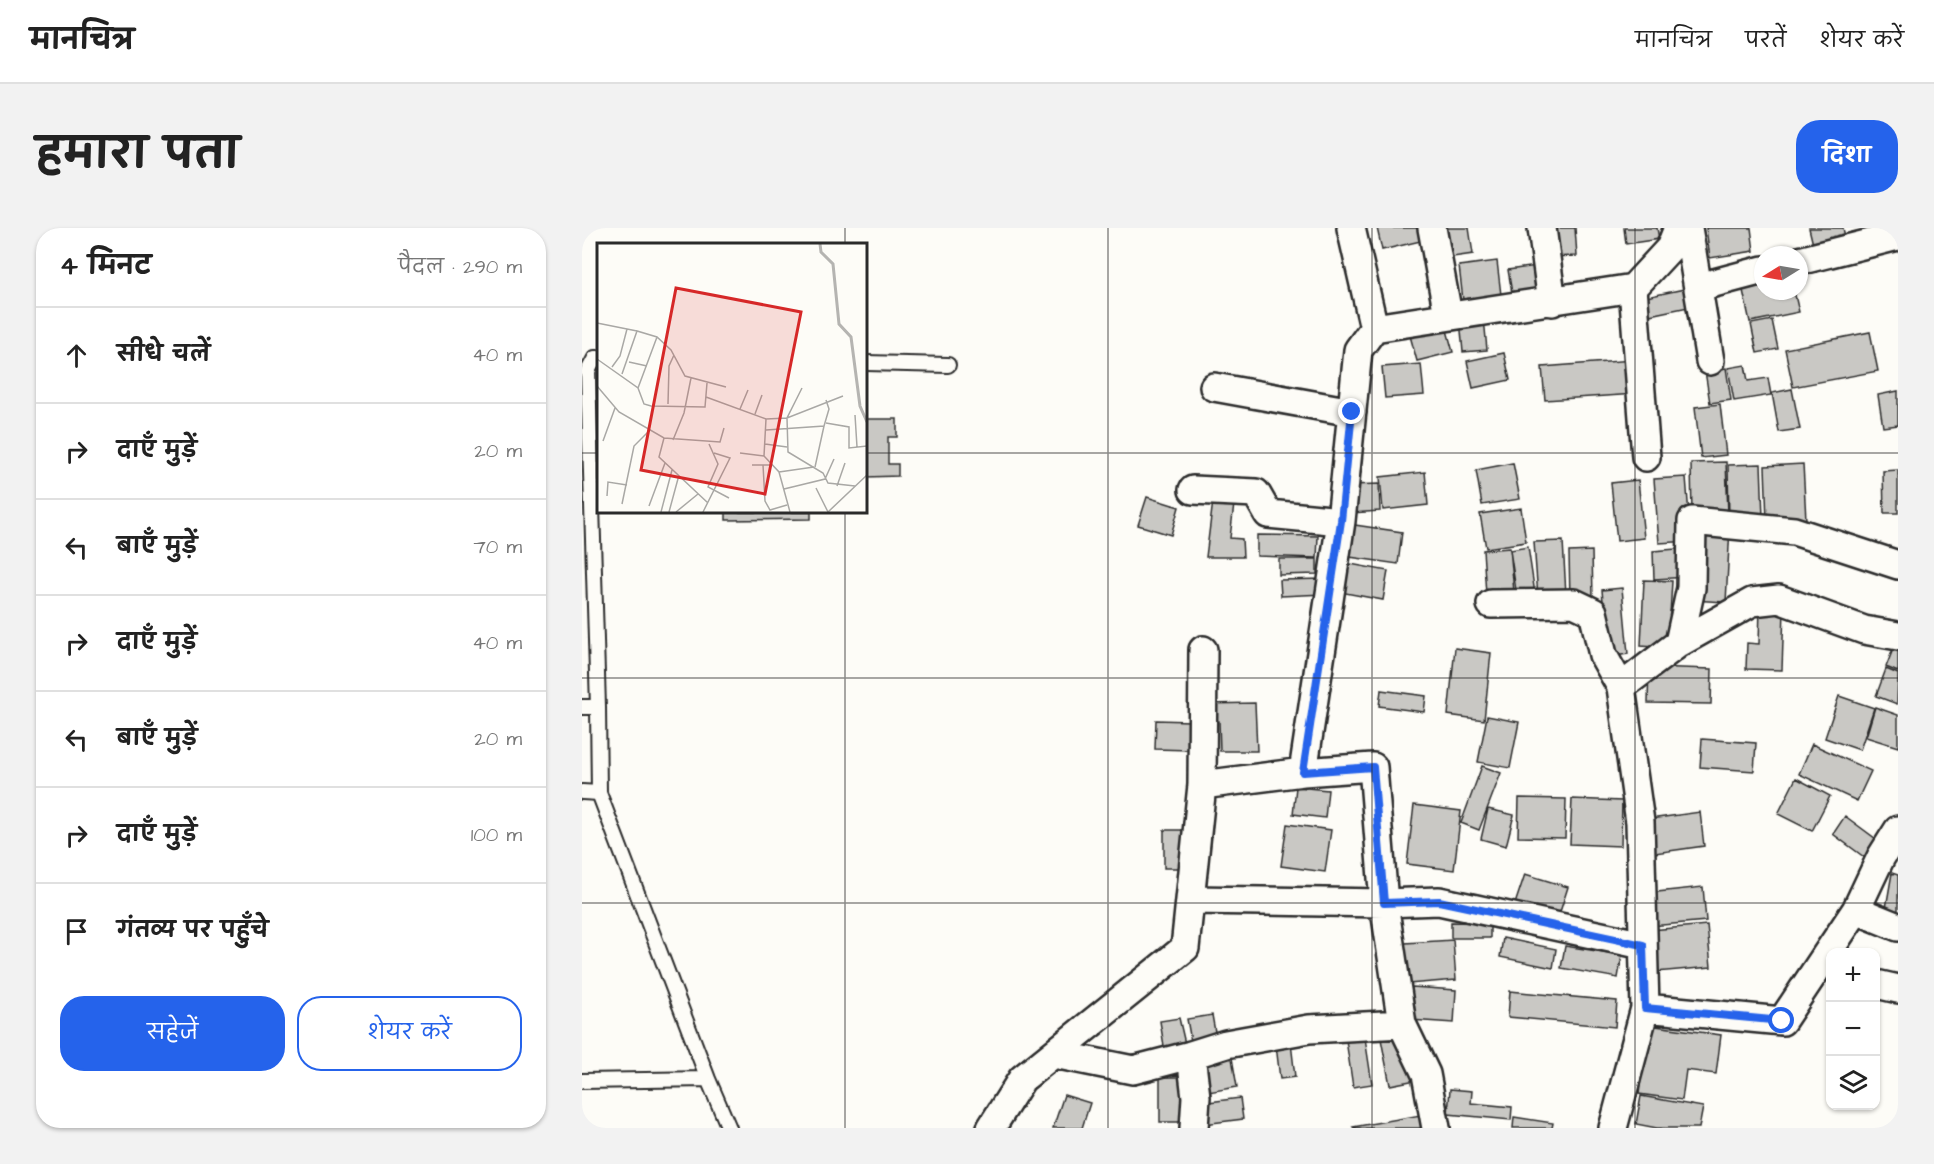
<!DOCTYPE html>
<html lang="hi">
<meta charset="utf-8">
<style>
body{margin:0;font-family:"Architects Daughter","Playpen Sans Deva",sans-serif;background:#f2f2f2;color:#222}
.controls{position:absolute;right:18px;bottom:18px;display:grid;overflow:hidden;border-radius:12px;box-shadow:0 2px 4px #0004}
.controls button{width:54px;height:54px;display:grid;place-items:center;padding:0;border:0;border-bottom:2px solid #e0e0e0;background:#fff;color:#222;font:30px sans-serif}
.compass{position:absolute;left:1172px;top:18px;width:54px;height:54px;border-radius:50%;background:#fff;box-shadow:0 2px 4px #0004;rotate:259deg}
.stop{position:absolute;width:18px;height:18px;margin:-14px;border:4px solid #2563eb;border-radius:50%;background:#fff}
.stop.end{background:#2563eb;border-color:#fff;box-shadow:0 2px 6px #0008}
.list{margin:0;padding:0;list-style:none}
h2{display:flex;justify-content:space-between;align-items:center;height:78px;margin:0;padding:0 24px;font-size:26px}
h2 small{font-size:20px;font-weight:400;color:#767676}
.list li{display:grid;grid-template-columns:39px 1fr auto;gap:18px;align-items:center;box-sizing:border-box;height:96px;padding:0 24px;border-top:2px solid #e0e0e0}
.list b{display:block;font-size:22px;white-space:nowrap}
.list em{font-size:20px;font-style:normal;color:#767676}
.actions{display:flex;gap:12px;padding:18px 24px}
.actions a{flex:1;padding:14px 0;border:2px solid #2563eb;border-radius:24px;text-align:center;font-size:21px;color:#2563eb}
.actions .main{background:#2563eb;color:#fff}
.icon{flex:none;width:33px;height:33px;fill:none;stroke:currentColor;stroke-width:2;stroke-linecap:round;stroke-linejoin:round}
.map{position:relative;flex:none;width:1316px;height:900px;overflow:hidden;border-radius:24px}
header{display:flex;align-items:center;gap:36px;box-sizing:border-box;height:84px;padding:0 30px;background:#fff;border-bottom:2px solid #e0e0e0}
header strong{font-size:28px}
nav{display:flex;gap:33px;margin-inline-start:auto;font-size:21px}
.intro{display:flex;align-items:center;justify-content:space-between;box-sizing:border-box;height:144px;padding:0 36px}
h1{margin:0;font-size:42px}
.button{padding:15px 27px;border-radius:24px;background:#2563eb;color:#fff;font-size:21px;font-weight:700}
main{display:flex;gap:36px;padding:0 36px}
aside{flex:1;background:#fff;border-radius:24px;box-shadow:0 2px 4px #0004}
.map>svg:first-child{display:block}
.building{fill:#c9c8c4;stroke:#2b2b2b;stroke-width:1.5}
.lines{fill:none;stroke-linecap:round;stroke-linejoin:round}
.lane-casing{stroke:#2b2b2b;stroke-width:18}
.street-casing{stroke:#2b2b2b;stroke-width:32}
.lane{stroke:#fdfcf7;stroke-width:14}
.street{stroke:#fdfcf7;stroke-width:27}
.route{stroke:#2563eb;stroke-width:8}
.grid{fill:none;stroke:#2b2b2b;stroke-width:1.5;stroke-opacity:0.55}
.inset-river{fill:none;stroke:#b5b4b1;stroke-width:3}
.inset-road{fill:none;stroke:#a9a8a5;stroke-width:1.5}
.view{fill:#d62828;fill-opacity:0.15;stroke:#d62828;stroke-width:3}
.inset-edge{fill:none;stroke:#2b2b2b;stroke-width:3}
</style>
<header>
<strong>मानचित्र</strong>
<nav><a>मानचित्र</a><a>परतें</a><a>शेयर करें</a></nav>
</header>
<div class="intro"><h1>हमारा पता</h1><a class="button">दिशा</a></div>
<main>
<aside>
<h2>4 मिनट<small>पैदल · 290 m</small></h2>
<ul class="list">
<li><svg class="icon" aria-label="ahead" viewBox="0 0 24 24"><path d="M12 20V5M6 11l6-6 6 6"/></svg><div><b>सीधे चलें</b></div><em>40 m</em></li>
<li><svg class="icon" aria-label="right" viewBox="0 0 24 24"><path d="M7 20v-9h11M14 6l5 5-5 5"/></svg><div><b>दाएँ मुड़ें</b></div><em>20 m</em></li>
<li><svg class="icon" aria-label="left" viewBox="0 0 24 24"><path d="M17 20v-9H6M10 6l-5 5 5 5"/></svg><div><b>बाएँ मुड़ें</b></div><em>70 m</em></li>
<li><svg class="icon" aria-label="right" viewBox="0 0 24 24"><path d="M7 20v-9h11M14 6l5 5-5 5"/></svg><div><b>दाएँ मुड़ें</b></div><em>40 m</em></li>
<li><svg class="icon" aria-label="left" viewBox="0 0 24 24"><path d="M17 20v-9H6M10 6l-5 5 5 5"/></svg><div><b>बाएँ मुड़ें</b></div><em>20 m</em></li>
<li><svg class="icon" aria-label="right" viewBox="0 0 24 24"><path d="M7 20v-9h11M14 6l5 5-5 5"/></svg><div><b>दाएँ मुड़ें</b></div><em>100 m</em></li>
<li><svg class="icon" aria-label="arrive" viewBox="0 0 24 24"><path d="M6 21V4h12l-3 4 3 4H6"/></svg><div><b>गंतव्य पर पहुँचे</b></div></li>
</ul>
<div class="actions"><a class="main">सहेजें</a><a>शेयर करें</a></div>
</aside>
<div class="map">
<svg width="1316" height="900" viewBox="0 0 1316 900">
<rect width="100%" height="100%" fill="#fdfcf7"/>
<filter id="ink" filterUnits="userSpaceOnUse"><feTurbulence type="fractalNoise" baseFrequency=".0167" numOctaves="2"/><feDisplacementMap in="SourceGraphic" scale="12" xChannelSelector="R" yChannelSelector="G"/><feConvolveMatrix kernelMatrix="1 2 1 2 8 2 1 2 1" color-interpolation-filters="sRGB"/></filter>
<g filter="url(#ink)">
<!-- building -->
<path class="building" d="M795,0H844L847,11L800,22Z
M860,0H887L891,26L864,30Z
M963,0H993L995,28L965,29Z
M1042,0H1075L1077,11L1044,16Z
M1124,0H1169L1172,23L1128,30Z
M1227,0H1261L1265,17L1233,25Z
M915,33L919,67L881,72L877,38Z
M955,38L958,61L930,65L926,42Z
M1181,54V63H1212L1217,84L1168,94L1160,58Z
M1107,60L1111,78L1058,89L1055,71Z
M902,90L905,122L881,124L878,92Z
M1190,92L1196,121L1175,125L1169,96Z
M863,95L871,124L835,133L827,104Z
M1288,104L1296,143L1211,159L1203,121Z
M922,125L928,152L891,160L885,133Z
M1051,132L1054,166L963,172L960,139Z
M839,136L842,167L803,170L800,139Z
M1163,137L1166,153L1186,150L1189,167L1152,173L1146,140Z
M1144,140L1149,172L1128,175L1123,143Z
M1210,161L1218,201L1197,204L1190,165Z
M1316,163V197L1301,199L1296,167Z
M1138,176L1144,227L1119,230L1113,179Z
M284,191H315V209H306V236H316V248L284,249Z
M1144,234L1146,286L1110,287L1109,235Z
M931,235L938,271L900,277L894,242Z
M1179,236L1181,291L1147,292L1146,237Z
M1221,236L1224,292L1185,293L1183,238Z
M1316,242V285H1302L1301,243Z
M843,244L846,277L801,282L798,249Z
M1104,249L1109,313L1077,315L1072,251Z
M1056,252L1062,310L1035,313L1029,255Z
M797,256L798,283L769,285L768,257Z
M565,269L597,279L589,307L556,297Z
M631,273L652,276L648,310L660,311L661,329H624Z
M939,280L944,314L904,320L898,286Z
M144,284H229V291L144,292Z
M766,296L820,304L816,336L761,328Z
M1114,297L1148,299L1144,374L1109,372Z
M675,307L736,308L735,330L675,328Z
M981,313L984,367L956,369L952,314Z
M946,319L953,366L935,369L928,322Z
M928,320L932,364L904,366L901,322Z
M1106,320L1108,349L1072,351L1071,323Z
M1010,323L1011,371H988L987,324Z
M697,331H735V346L697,347Z
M763,335L806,343L801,372L758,364Z
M741,351L742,366L699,368L698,352Z
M1062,352L1090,353L1086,420L1059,418Z
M1040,360L1046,426L1026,429L1020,362Z
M1178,380L1202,381L1200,442L1164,441L1165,415L1177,416Z
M1313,416L1316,417V444L1304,439Z
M873,420L909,425L902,492L866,487Z
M1067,439L1130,441L1129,476L1066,475Z
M1304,441L1316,446L1315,476L1294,468Z
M799,462L844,468L842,484L797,478Z
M1257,468L1292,480L1278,522L1243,510Z
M673,475L675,523H638L637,493L627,494L626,476Z
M1293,479L1316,487V519L1284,509Z
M905,488L937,494L928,540L896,534Z
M574,492L608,493V522L573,521Z
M1120,511L1174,515L1172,543L1118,539Z
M1230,516L1289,543L1275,573L1217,546Z
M900,538L919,545L897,602L879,595Z
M1214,550L1248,568L1230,603L1196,586Z
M714,559L746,562L743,590L711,586Z
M937,570L984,571L983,610L936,609Z
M990,571L1040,573L1039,618L988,616Z
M832,577L879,583L872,642L825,636Z
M906,581L932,587L924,618L899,611Z
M1118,584L1122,618L1066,626L1061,592Z
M1263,588L1294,611L1282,629L1251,606Z
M705,596L749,602L743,644L699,638Z
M582,602H603V640H582Z
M1310,645L1316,647V683L1304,680Z
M943,646L986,659L976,690L933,676Z
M1121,659L1124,693L1069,698L1066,665Z
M869,694L908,695V710H869Z
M1125,697L1129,739L1074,744L1069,702Z
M921,710L974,721L971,740L918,729Z
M871,712L874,752L826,756L823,715Z
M983,718L1040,727L1036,750L979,740Z
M830,759L874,762L872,795L828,792Z
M928,763L1035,773L1033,799L926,789Z
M630,787L635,815L610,819L605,791Z
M597,790L604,820L583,824L578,793Z
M1066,797L1139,807L1134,846L1104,842L1100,872L1057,866Z
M821,809L839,851L808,857L799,811Z
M783,810L790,856L771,859L764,812Z
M709,815L713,849L698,851L694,817Z
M649,824L655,859L621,865L615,830Z
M578,849H606V894H578Z
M868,861L890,863L889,875L930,879L929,892L866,886Z
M482,867L508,875L500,900H471Z
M1059,868L1121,879L1117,900H1075L1054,896Z
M658,870L661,891L622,896L619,875Z
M844,886L846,900H772L771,899Z
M932,889L971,895L970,900H931Z"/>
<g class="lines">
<defs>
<path id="lane" d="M16,130H13L6,143L16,479L17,565L126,851L147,900
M284,135L366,137
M0,479H16
M0,564L17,565
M0,853L126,851"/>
<path id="street" d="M850,0L866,87
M960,0L970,74
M1106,0L1128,133
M1217,33L1316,8
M1117,59L1181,42
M1051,60L1064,229
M792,100L1051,60L1088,20L1096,0
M632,159L770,184
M611,262L674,265L686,286L759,293
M909,376L992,375L1011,384L1021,427L1039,459L1058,594L1063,780L1031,900
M1097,415L1109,360L1110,293L1212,303L1316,337
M1039,459L1097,415L1170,374L1197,371L1282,402L1316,408
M721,544L759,293L776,122L792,100L769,0
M620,557L721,544L791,539L802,675L820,796L844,846L854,900
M609,672L802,675L857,673L1061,717
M1274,682L1316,699
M1294,756L1316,761
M1063,780L1200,793L1274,682L1299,629L1316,602
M472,826L551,842L609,827L644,816L727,801L820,796
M609,827L614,869L612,900
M409,900L440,851L603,720L620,557L621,422"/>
</defs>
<!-- lane casing -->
<use href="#lane" class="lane-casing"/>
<!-- street casing -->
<use href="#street" class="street-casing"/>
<!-- lane -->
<use href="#lane" class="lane"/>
<!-- street -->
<use href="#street" class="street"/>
</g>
</g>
<g class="lines" filter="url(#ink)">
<!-- route -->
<path class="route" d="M770,184L759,293L721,544L791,539L802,675L857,673L1061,717L1063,780L1200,793"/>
</g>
<!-- grid -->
<path class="grid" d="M263,0V16M526,0V900M790,0V900M1053,0V900M0,225H16M284,225H1316M263,284V900M0,450H1316M0,675H1316"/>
<!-- overview -->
<g transform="translate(15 15)">
<rect width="270" height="270" fill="#fdfcf7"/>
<path class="inset-river" d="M223,1L224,9L236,21L242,81L254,94L263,163L270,179"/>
<path class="inset-road" d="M0,80L40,88M0,116L41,145L47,161L54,163L108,164L110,140M32,119L50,123M15,124L23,113L30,86M25,131L40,88L60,94L74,107L88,133L129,144M0,143L22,169L67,195L123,199L127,185M41,145L60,94M205,145L190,175L191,209L226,230L231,240L258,243M109,154L169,176L190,175L246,153M71,161L72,123L77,112M143,166L151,147M158,171L165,152M258,172L260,204M169,176L167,213L182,229L193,269M229,180L252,184V205L270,203M169,187L227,183L232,166L229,157M67,195L62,214L111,260M76,197L87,170L94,135M6,198L18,165M112,201L121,221L111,244L132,255M168,201L190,204M143,210L167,213M155,222H176M166,222L168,258L173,267L190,262M218,224L227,183M182,229L217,224M240,243L248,220M219,245L231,269M187,246L228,236L237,216M10,253L11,239L30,242M25,261L37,203L52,188M52,263L68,220M64,269L75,227M72,269L82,232M79,269L101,251M106,269L133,215L117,210M231,269L270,232"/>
<path class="view" d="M79,45L204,69L168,251L44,227Z"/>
<rect width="270" height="270" class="inset-edge"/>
</g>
</svg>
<div class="controls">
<button>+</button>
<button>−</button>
<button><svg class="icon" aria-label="layers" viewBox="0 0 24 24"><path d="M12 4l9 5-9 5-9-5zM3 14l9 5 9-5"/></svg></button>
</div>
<svg class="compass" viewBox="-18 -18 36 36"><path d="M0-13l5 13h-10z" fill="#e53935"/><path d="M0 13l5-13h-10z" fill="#767676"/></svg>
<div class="stop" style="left:1200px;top:793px"></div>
<div class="stop end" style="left:770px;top:184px"></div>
</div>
</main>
